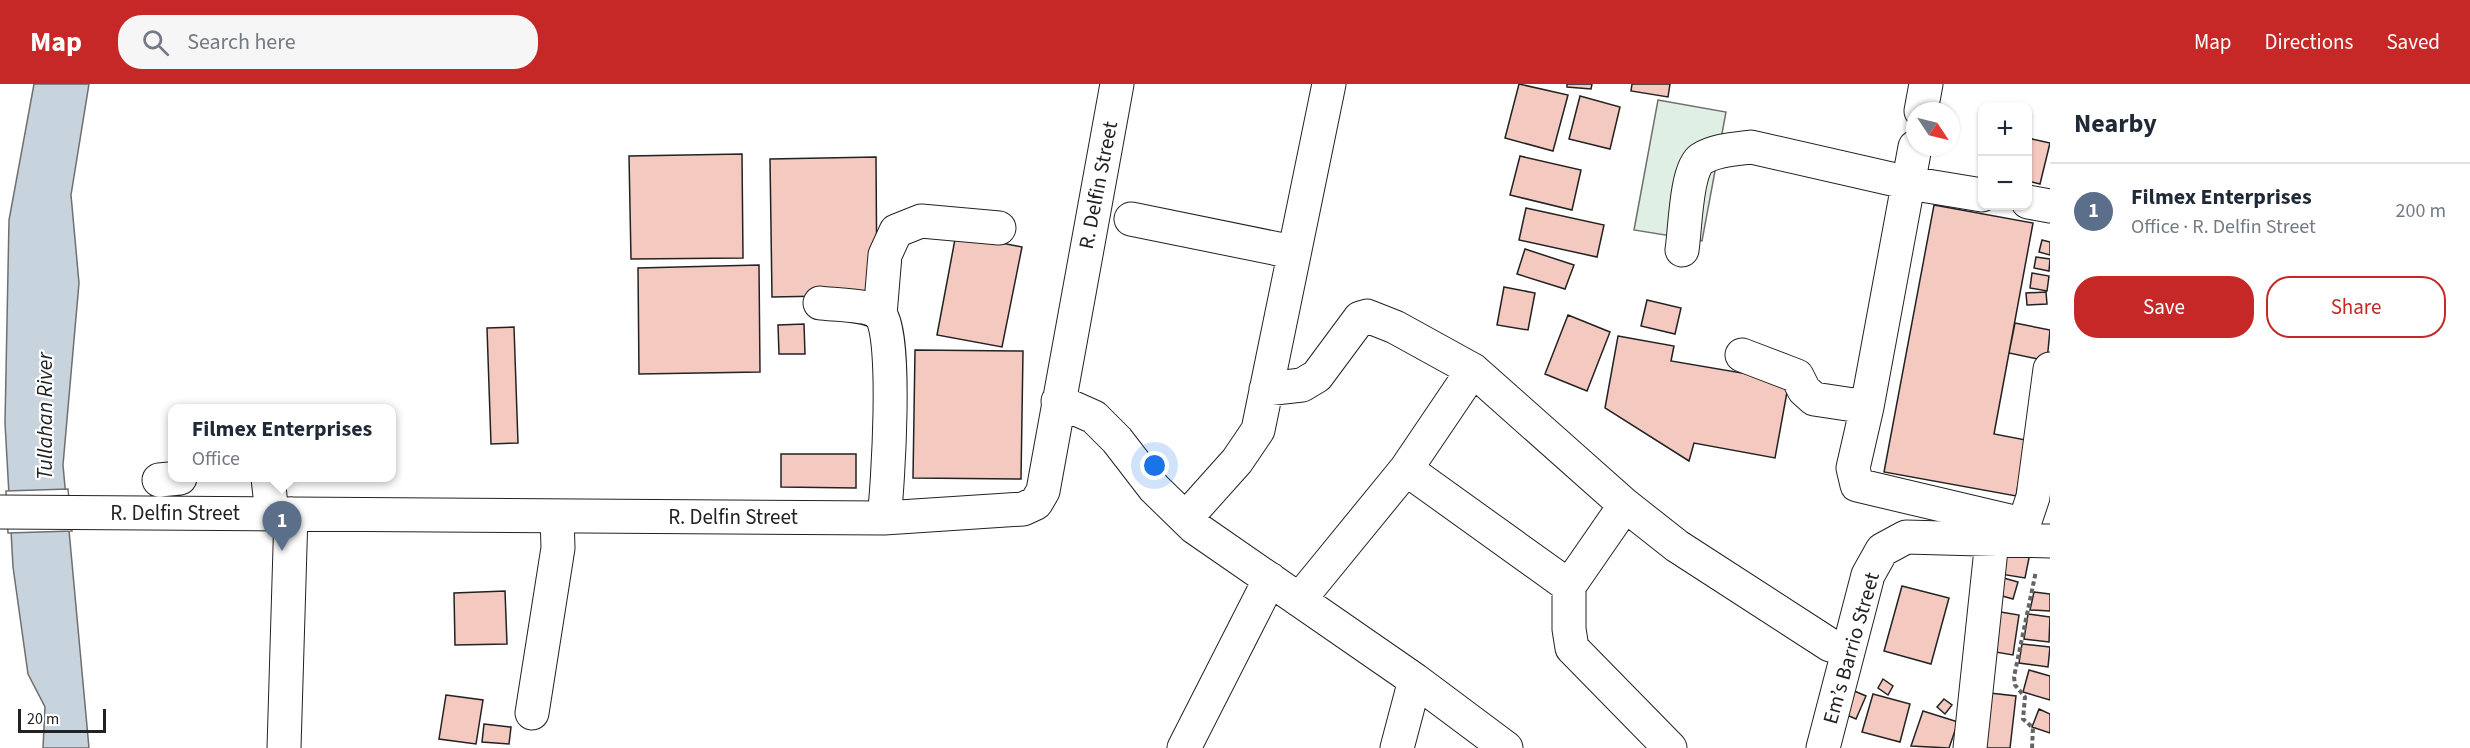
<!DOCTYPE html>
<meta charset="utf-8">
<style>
body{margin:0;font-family:"Source Sans 3",sans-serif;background:#f6f6f7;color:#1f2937}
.controls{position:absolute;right:18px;top:18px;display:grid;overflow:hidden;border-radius:12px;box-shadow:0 2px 4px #0004}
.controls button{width:54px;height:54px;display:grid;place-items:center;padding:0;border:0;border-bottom:2px solid #e0e1e3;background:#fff;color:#1f2937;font:30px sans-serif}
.compass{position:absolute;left:1906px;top:18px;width:54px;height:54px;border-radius:50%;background:#fff;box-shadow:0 2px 4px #0004;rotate:125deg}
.scale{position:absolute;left:18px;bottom:15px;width:88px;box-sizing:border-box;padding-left:6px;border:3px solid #222;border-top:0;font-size:16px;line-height:21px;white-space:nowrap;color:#222;-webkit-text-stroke:4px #fff;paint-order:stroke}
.you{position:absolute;left:1155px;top:382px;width:21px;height:21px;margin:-15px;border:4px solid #fff;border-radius:50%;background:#1a73e8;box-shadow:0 0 0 9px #1a73e833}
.badge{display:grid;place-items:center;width:39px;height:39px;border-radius:50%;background:#c62828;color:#fff;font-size:20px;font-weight:700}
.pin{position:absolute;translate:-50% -50px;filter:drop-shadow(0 2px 3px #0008)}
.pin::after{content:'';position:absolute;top:32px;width:21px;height:18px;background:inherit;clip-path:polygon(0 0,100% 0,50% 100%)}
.popup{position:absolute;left:168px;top:320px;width:228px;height:78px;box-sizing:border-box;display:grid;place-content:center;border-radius:12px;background:#fff;filter:drop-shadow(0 2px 4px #0005);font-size:20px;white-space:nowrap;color:#747a83}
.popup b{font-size:22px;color:#1f2937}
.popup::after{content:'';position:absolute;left:50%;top:100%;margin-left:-12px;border:12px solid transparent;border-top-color:#fff}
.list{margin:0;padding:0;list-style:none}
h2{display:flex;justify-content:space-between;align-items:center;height:78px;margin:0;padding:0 24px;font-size:26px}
h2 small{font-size:20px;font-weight:400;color:#747a83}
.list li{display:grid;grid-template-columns:39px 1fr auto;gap:18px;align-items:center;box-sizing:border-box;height:96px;padding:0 24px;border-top:2px solid #e0e1e3}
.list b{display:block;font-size:22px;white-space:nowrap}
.list p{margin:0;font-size:20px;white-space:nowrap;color:#747a83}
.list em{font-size:20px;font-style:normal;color:#747a83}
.actions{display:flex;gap:12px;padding:18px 24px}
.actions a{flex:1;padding:14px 0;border:2px solid #c62828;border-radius:24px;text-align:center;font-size:21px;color:#c62828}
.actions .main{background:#c62828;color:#fff}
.icon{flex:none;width:33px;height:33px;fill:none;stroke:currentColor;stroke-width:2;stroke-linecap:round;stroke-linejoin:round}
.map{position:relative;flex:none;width:2050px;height:664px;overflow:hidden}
header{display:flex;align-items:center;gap:36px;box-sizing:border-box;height:84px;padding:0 30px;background:#c62828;color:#fff}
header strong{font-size:28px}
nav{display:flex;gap:33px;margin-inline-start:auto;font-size:21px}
.search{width:420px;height:54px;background:#f6f6f7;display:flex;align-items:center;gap:15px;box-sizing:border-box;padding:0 21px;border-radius:24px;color:#747a83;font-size:22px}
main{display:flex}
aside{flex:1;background:#fff}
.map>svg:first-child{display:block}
.green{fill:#e0efe3;stroke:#6f6f6f;stroke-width:1.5}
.water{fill:#c7d3dd;stroke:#6f6f6f;stroke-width:1.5}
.pier{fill:#fff;stroke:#6f6f6f;stroke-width:1.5}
.building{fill:#f3c9c0;stroke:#222;stroke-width:1.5}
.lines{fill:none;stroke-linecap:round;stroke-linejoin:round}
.minor-casing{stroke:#222;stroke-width:35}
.path{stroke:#646464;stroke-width:4;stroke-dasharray:4.5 3;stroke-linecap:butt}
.minor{stroke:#fff;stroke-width:33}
.labels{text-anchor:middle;stroke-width:4.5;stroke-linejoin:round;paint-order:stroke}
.street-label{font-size:21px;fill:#222;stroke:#fff}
.water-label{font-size:22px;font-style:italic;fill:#222;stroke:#fff}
</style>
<header>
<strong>Map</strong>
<div class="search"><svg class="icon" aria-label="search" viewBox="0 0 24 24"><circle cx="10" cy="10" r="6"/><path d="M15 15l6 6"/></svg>Search here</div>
<nav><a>Map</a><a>Directions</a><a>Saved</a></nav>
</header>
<main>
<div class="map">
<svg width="2050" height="664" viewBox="0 0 2050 664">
<rect width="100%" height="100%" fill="#fff"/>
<!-- green -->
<path class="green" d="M1658,16L1726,28L1702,157L1634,146Z"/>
<!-- water -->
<path class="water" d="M34,0H89L71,111L79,199L63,381L89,664H43L45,623L28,590L13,483L5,339L9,136Z"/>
<!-- pier -->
<path class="pier" d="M68,405L72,447L8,449L6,407Z"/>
<!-- building -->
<path class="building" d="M1519,0L1568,11L1553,67L1505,54Z
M1567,0H1592L1591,5L1567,3Z
M1632,0H1670L1668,13L1631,7Z
M1580,12L1620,23L1610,65L1569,55Z
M2028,54L2050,59L2040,100L2028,97Z
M742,70L743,174L631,175L629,72Z
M1520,72L1581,86L1572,126L1510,111Z
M876,73L877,211L772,213L770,75Z
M1934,121L2033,139L1994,350L2026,356L2016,412L1884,388Z
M1526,124L1604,141L1597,173L1519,156Z
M956,150L1022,163L1002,263L937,251Z
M2042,156L2050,158V171L2039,168Z
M1525,165L1574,181L1565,205L1517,190Z
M2036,173L2050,175L2049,187L2034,184Z
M759,181L760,288L639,290L638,184Z
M2032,189L2049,192L2047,207L2030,204Z
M1504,203L1535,209L1528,246L1497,241Z
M2046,208L2047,220L2027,221L2026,209Z
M1647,216L1681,224L1675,250L1641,242Z
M1568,231L1610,248L1587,307L1545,290Z
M2015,239L2050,246L2047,277L2009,269Z
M804,240L805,270H779L778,241Z
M514,243L518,359L491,360L487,244Z
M1618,252L1674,262L1671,277L1789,297L1775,374L1694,359L1689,377L1605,324Z
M915,266L1023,267L1021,395L913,394Z
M781,370H856V404L781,403Z
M1999,463L2030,469L2025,494L1994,489Z
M2000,493L2018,498L2013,515L1995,510Z
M1902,502L1949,514L1931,580L1884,567Z
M505,507L507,560L455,561L454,509Z
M2034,508L2050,510V527L2030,526Z
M1989,526L2019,531L2013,571L1983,566Z
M2028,530L2050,533L2049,558L2024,555Z
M2022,560L2050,563L2048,583L2019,579Z
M2029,586L2050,592V616L2023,608Z
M1883,595L1893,602L1888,611L1878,604Z
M1852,606L1866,612L1856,635L1842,629Z
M1981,608L2016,612L2010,664H1975Z
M1873,610L1910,620L1900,658L1862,648Z
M446,611L483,616L476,660L439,655Z
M1944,615L1952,621L1945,630L1937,623Z
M2039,625L2050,630V649L2032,643Z
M1923,627L1958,638L1949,664L1911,662Z
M484,640L511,643L509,660L482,658Z"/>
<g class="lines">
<defs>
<path id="minor" d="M1921,27L1926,0
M1915,63L1867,323L1853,384L1857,401L2018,439L2026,434L2033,413L2050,285
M2028,118L2050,122
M1131,135L1293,168
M1682,166C1685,148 1686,85 1701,75C1715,66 1735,65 1751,63L1909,99L1982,111
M820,219C835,221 872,220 881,232C897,253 888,402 884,434
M880,231L885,171L896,147L921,137L999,144
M1742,271L1797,292L1804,306L1814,315L1867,323
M1266,305L1302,301L1317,292L1360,234L1367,232L1395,243L1473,286L1625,421L1677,462L1830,561
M1058,317L1094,333L1117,356L1154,404L1194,443L1415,596L1506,664
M1406,385L1569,502
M268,394L272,430
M159,396L180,394
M1625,421L1569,502V545L1572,564L1670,664
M0,428L884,434L1023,425L1036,419L1043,407L1117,0
M1186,434L1237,377L1258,346L1329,0
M1299,516L1406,385L1473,286
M532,629L558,464L557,432
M284,664L291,430
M1184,664L1270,495
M1397,664L1415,596
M1823,664L1868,491L1882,466L1906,453L2050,457
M1970,664L1992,456"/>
</defs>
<!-- minor casing -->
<use href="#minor" class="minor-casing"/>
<!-- path -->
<path class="path" d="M2032,664L2033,644L2023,635L2025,613L2015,601L2014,593L2036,487"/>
<!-- minor -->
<use href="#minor" class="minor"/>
</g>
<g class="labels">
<!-- street labels -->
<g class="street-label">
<text transform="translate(1098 101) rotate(-79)" y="7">R. Delfin Street</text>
<text x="175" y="436">R. Delfin Street</text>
<text x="733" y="440">R. Delfin Street</text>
<text transform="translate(1851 564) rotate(-74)" y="7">Em’s Barrio Street</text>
</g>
<!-- water labels -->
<g class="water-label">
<text transform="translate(44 332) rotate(-90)" y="8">Tullahan River</text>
</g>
</g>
</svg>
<div class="controls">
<button>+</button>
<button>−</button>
</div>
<svg class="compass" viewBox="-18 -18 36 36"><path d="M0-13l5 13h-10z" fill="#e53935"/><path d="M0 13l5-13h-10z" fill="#747a83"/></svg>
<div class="scale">20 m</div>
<div class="you"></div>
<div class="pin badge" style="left:282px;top:467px;background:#5c6f8a">1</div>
<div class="popup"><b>Filmex Enterprises</b>Office</div>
</div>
<aside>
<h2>Nearby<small></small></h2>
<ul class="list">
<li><span class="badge" style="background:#5c6f8a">1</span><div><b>Filmex Enterprises</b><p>Office · R. Delfin Street</p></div><em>200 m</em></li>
</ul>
<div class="actions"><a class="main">Save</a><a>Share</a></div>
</aside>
</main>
